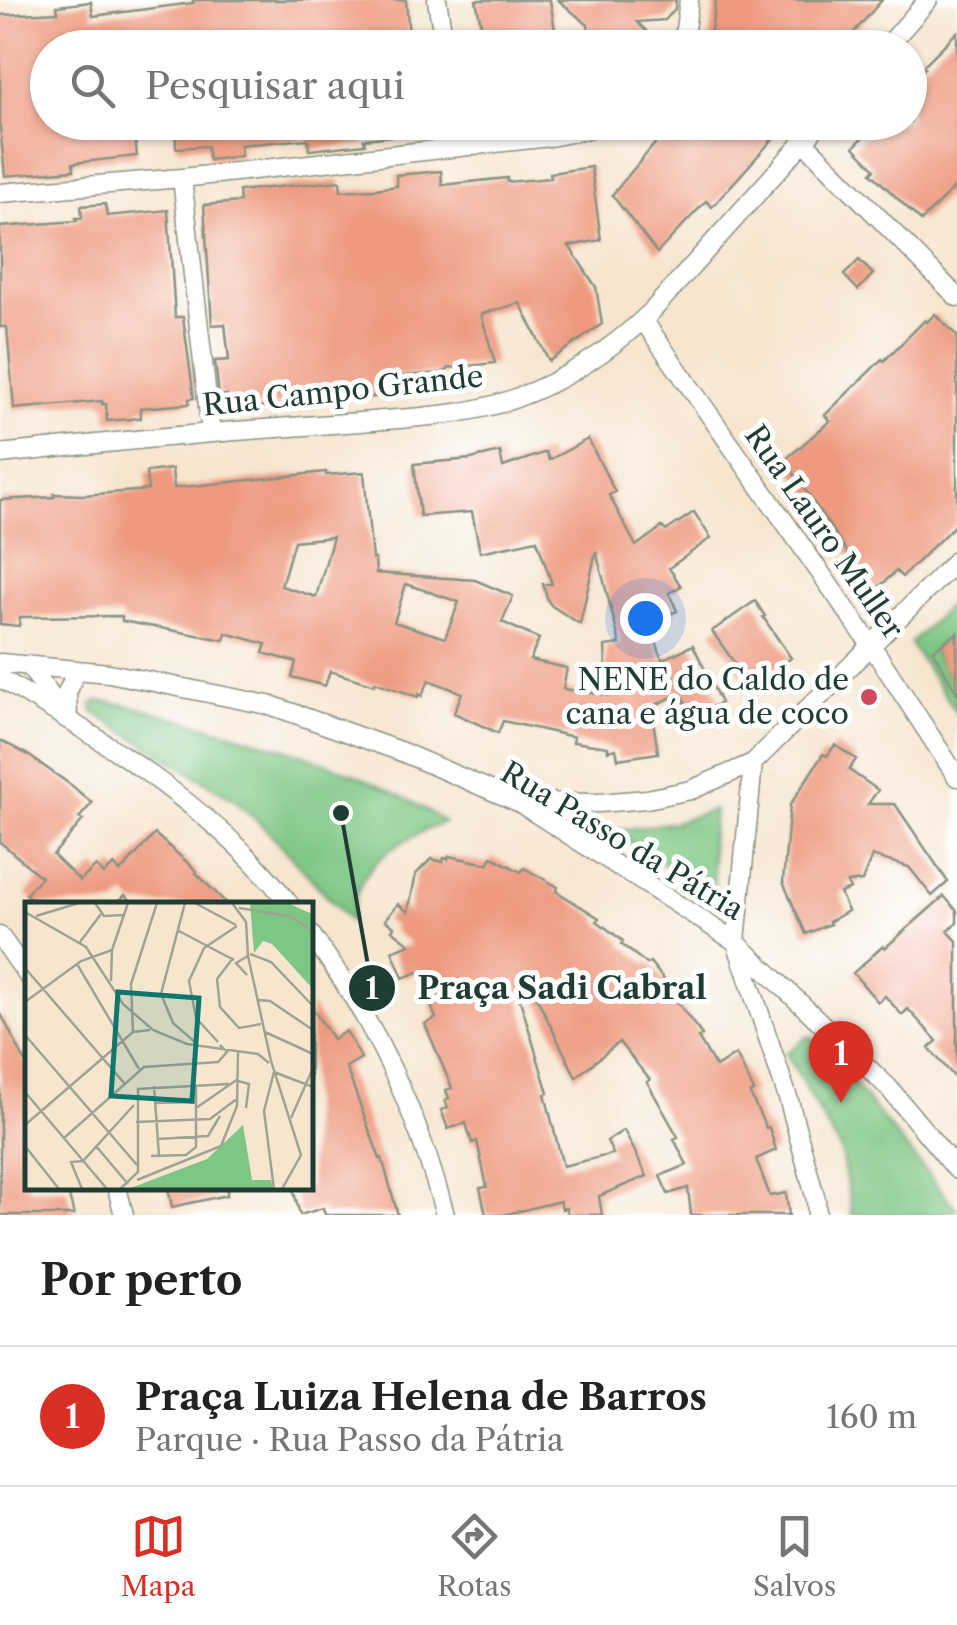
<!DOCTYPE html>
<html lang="pt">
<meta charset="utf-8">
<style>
body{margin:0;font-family:"Libre Caslon Text",serif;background:#f2f2f2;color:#222}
.you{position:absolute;left:645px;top:618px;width:35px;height:35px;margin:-25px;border:8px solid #fff;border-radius:50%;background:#1a73e8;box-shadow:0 0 0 15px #1a73e833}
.badge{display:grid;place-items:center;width:65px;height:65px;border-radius:50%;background:#d93025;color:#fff;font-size:32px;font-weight:700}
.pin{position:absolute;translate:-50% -82px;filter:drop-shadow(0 2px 5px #0008)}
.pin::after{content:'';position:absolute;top:52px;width:35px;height:30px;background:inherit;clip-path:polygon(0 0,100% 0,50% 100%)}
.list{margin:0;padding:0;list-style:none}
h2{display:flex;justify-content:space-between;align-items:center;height:130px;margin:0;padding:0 40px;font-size:42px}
h2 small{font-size:32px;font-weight:400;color:#767676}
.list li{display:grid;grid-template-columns:65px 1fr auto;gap:30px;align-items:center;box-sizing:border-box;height:140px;padding:0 40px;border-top:2px solid #e0e0e0}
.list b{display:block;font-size:38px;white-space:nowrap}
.list p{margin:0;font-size:32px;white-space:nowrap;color:#767676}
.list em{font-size:32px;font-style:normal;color:#767676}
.icon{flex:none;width:55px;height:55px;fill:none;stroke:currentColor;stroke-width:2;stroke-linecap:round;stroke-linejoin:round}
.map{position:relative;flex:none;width:957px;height:1215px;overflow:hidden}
.search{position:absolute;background:#fff;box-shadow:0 2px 8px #0004;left:30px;right:30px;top:30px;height:110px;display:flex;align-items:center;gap:25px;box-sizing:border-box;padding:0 35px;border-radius:55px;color:#767676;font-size:38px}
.sheet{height:270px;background:#fff}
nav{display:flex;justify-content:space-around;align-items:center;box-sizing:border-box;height:140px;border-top:2px solid #e0e0e0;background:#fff;font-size:28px;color:#767676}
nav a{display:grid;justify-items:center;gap:5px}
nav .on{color:#d93025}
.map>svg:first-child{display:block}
.green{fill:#7dc683;stroke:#4e825c;stroke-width:2.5}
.building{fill:#ee9a7f;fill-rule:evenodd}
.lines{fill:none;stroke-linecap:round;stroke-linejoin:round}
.street-casing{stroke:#8a9282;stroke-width:21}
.street{stroke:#fff;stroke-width:18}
.poi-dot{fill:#d1495b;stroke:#fff;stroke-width:4}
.labels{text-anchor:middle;stroke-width:10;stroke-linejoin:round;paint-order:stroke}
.street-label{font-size:30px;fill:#1f3d34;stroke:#fff}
.poi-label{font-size:30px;fill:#1f3d34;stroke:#fff;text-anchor:end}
.inset-road{fill:none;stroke:#a0a292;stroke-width:2.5}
.view{fill:#0f766e;fill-opacity:0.15;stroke:#0f766e;stroke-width:5}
.inset-edge{fill:none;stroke:#1f3d34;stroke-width:5}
.leader{fill:none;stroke:#1f3d34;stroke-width:4}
.callout-dot{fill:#1f3d34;stroke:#fff;stroke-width:4}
.mark-label{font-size:30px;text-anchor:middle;font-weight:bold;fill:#fff}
.callout-label{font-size:32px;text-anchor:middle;font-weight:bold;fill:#1f3d34;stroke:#fff;stroke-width:10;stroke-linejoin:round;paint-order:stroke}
</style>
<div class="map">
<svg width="957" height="1215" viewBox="0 0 957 1215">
<rect width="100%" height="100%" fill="#fff"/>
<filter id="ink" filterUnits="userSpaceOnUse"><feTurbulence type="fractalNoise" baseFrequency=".01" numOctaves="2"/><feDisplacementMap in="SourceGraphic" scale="20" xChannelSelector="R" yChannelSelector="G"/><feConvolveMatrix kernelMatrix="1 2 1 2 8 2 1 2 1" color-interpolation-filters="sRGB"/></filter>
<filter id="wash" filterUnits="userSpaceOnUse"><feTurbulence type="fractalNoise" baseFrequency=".0048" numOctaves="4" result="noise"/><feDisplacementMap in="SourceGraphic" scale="40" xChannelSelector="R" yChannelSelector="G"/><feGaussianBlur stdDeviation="2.25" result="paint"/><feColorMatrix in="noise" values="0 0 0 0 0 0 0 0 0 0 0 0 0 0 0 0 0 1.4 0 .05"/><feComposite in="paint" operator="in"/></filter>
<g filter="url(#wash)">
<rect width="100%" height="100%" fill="#f6e6d0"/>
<!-- green -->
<path class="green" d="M953,601L957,606V633L933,650L952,684L957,685V713L910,644Z
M97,701C125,703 153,712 180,719C270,743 366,769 444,822C411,836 372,853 358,890C354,899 353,911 350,921L264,827L236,801L93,712L92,704Z
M714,810L711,841L715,895L713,897L614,831L675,822Z
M809,1036L839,1066L957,1210L932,1215H852L841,1151L786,1053Z"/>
<g id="blocks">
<!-- building -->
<path class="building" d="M193,0H406L410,48H48V122H133L137,156L73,163L74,170L5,176L0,127V15L58,12L57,6L91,2L93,16L193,3Z
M476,0H550L558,48H486Z
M558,0H676L675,9L665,20L637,22L664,48H592L588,25Z
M716,0H882L840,48H708Z
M957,32V185L921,221L871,173L875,169L854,147L877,122H910V84L925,68L923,66Z
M175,122H403L404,135L364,139L365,144L309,150L308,139L240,145L241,156L209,160L207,146L176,148Z
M673,122H788L712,207L706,201L657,253L612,195Z
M591,167L601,240L569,246L596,287L602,324L574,344L549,361L520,303L481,314L495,363L448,368V370L441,373L381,378L383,396L228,410L227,395L219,396L215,361L229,360L225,324L212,325L204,205L240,202L239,191L307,184L340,181L341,191L375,189L397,186L396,175L441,171L442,185L507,178V182L551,178L550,173Z
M105,204L107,216L168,210L175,317H183L194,398L189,399V404L140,408L141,418L107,421L106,404H102V401L14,409L7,327H0V227L77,221L76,218H82L81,206Z
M859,260L873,274L858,290L844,275Z
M935,314L957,336V523L902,577L896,571L874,592L785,460L830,421L825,415L882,359L884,361L925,320L927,322Z
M588,439L615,492L609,495L636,546L662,527L666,531L694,512L711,538L669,568L681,586L669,593L677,611L650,621L662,660L693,645L721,703L692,716L681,693L651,707L658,753L618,759L616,749L608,751V747L573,742L574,737L503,721L498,733L454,713L462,693L429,680L422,696L419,694L418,697L375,682L374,685L330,671L325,686L292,677L296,662L263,653L266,644L226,633L224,640L122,621V616L20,617L19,626L0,624V500L54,497V494L83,495L148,490L146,472L172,469L174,488L326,472V475L364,472L372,559H375L376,573L475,580L513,596L502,622L539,639L530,660L567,668L563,689L607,695L605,646L620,644L596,551L580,624L552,606L548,601L543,584H552L537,540L480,552L472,512L420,516L414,464L471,459L500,452L503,467L546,452L549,460ZM333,537L316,597L281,586L294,541ZM406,584L459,602L445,638L394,622Z
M755,601L765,616L763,617L791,658L751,687L712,631Z
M957,633V693L933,650Z
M0,740L28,755L71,785L92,803L79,818L83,820L53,855L80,881L96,866L104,874L114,865L120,872L155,834L197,871L196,873L228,905H136L125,895L115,905H38L26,894L41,877L0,842Z
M835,745L856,759L849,770L878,790L868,804H895L948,882L932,896L909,867L872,856L862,881L847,883L850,889L840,893L848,911L829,922L830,924L806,934L783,882L790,805L823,754L827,756Z
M449,856L488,864L492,857L521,872L524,868L558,887L556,891L599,918L597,921L623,941L621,944L647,964L650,962L677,996L674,998L702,1035L698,1038L716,1067L736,1054L754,1091L750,1094L766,1128L769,1127L776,1150L756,1159L770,1196L786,1193L789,1215H691L688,1188L668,1194L660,1176L687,1165L674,1139L678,1137L647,1082L650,1080L619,1042L576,1077L532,988L518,993L548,1093L545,1094L563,1166L613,1154L607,1141L624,1130L647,1176L599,1196L602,1215H568L566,1208L562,1209L560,1201L503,1215H486L480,1188L487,1187L477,1141L472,1143L466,1123L448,1129L441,1110L448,1108L445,1101L449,1098L446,1090L452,1088L425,1024L436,1018L431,1006L433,1005L418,972L403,978L392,951L410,944L392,930L394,927L385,920L398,904L408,912L416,874L431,859L443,862L444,858L448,859Z
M944,896L957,911V923L948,931L957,941V1080L929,1048L937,1041L908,1009L902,1015L885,996L878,1002L853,973L883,946L885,948Z
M310,1005L333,1039L346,1031L361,1058L346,1067L380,1159L382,1158L398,1215H325L323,1208L300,1215L293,1188H310Z
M0,1012L28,1067V1188H67L74,1215H0Z
M168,1188H227V1195L172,1207Z"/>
</g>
</g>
<g filter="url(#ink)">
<use href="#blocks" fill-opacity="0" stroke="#8a9282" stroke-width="2.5"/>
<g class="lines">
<defs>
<path id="street" d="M437,0L445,48
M679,48L684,37L689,0
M886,48L928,0
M458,122L461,145
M804,142L957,297
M182,178L211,433
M0,193L182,178L550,137L586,130L609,122
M643,320L871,645L957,777
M0,454C79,446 157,437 236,431C282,428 327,424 373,421C421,417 471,415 516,398C566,380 612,349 651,312L821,122
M0,663L109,673L273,706L402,752L518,802L736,942L888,1087L957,1170
M28,665L62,711
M0,678C102,740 217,809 290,905
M68,719L67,693L77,670
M753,763L736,942L789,1101L816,1200L817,1215
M518,802L599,803L647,799L691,790L753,763L957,560
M310,933C374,1020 417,1110 445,1215
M0,936L28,976
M117,1188L124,1215"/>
</defs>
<!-- street casing -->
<use href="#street" class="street-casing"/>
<!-- street -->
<use href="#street" class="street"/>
</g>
</g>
<!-- markers -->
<circle class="poi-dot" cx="869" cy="697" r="10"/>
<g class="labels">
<!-- street labels -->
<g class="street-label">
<text transform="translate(343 391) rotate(-6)" y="10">Rua Campo Grande</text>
<text transform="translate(824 532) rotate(55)" y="10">Rua Lauro Muller</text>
<text transform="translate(622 841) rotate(31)" y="10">Rua Passo da Pátria</text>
</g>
<!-- poi labels -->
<g class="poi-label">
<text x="849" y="690">NENE do Caldo de<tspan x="849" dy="34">cana e água de coco</tspan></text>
</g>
</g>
<!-- overview -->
<g transform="translate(25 902)">
<rect width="288" height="288" fill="#f6e6d0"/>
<path d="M225,1H263L287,12V86L247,42L238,39L229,51ZM218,223L227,278H246L248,287H103L182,257Z" fill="#7dc683"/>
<path class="inset-road" d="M70,1L79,14L99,13M160,1L136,92L148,121L171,141M170,1L211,23M207,1L221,20L223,54M214,6L264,14L288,29M0,10L61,45L98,102L128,128L162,142L233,152L244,161M11,14L54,1M152,28L209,58M55,40L76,12M225,52L246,60L288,104M223,54L246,159L276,253L257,287M208,56L192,77L195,105L214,126L236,122M52,62L114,167M0,66L100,182M222,73L211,61L223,54M86,79L87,48L103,1M233,98L245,99L288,128M0,100L56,59L87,48M108,130L106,82L132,1M240,130L288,152M0,133L112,263M193,140L171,116L164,79L179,46L212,24M249,170L288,185M249,170L239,209L249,287M213,179L224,182L221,206M129,184L134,254M0,190L82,287M130,201L171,200M171,206L213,177M266,216L288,166M111,220L185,217L213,196M0,223L108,130L125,128M39,236L119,165L193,160L202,150L195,143M133,237L183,234L195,214M0,244L34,287M71,244L103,282M126,254L161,253L171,245V183M112,278L196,244L212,204L213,150M57,287L46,260L58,259L109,203M95,287L113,270V187L204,182"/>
<path class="view" d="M93,90L174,96L167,199L86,194Z"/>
<rect width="288" height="288" class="inset-edge"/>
</g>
<!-- callouts -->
<path class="leader" d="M341 813L372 988"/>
<g class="callout-dot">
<circle cx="341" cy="813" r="10"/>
<circle cx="372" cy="988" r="25"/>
</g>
<g class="mark-label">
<text x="372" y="999">1</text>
</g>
<g class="callout-label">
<text x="562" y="999">Praça Sadi Cabral</text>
</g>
</svg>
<div class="you"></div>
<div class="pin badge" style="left:841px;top:1103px">1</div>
<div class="search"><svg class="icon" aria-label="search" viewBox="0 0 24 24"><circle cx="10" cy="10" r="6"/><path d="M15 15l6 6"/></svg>Pesquisar aqui</div>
</div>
<section class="sheet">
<h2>Por perto<small></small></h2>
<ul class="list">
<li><span class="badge">1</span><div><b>Praça Luiza Helena de Barros</b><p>Parque · Rua Passo da Pátria</p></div><em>160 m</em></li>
</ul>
</section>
<nav>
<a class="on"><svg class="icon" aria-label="map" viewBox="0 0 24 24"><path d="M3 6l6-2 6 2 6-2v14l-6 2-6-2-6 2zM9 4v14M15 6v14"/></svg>Mapa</a>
<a><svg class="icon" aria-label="directions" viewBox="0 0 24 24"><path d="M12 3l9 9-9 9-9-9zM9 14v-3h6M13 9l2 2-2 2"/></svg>Rotas</a>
<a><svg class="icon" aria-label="saved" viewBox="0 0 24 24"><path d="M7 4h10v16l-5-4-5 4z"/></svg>Salvos</a>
</nav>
